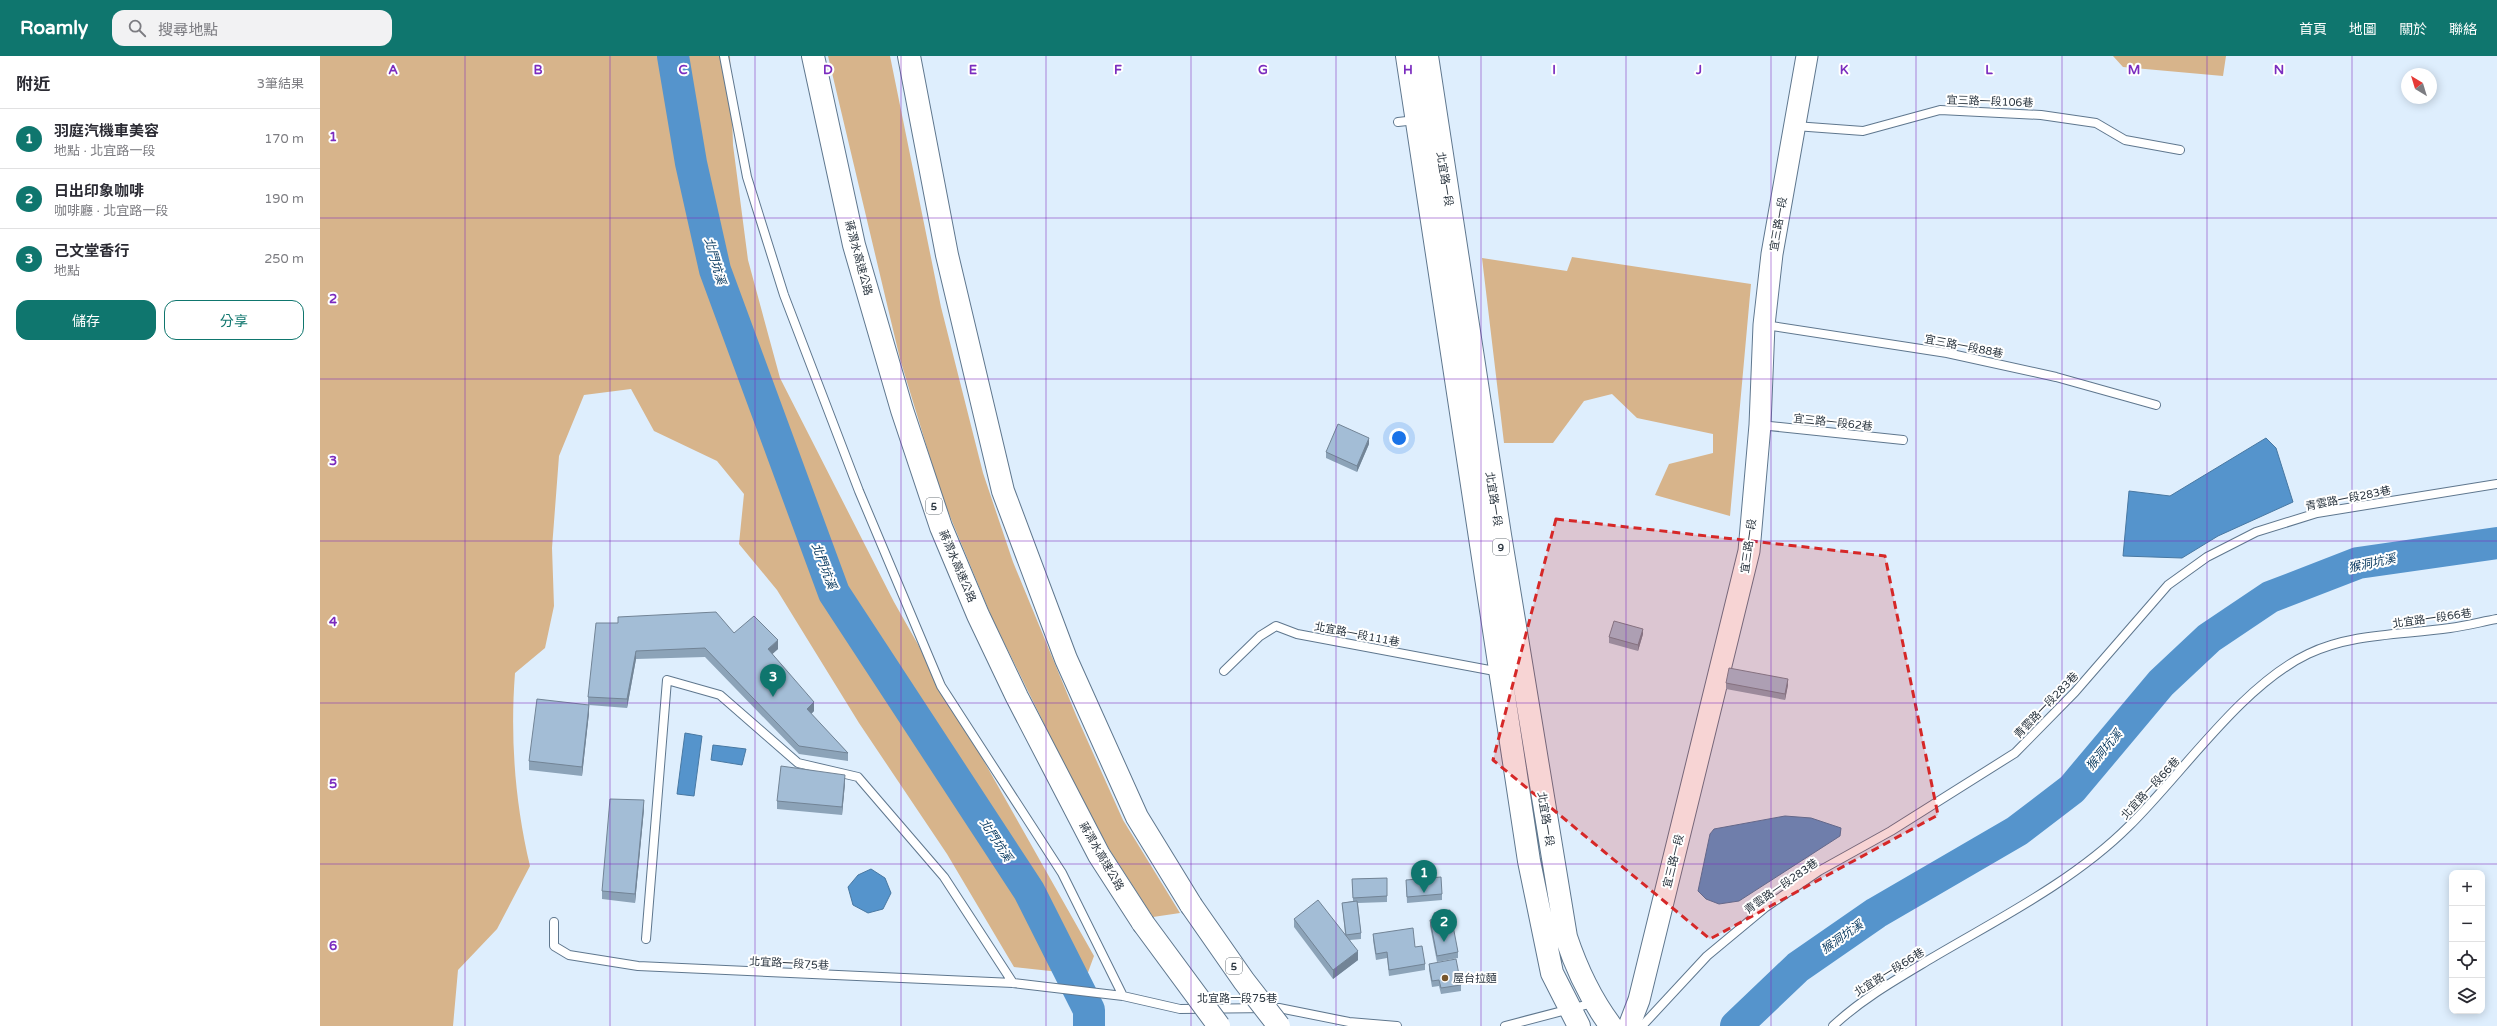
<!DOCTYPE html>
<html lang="zh-TW">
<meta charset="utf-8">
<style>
body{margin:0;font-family:"Varela Round","Noto Sans TC",sans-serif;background:#f2f2f3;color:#2b2b33}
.controls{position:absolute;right:12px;bottom:12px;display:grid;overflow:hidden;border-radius:8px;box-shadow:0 2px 10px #0003}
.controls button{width:36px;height:36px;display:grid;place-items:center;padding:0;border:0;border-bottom:1px solid #e1e1e2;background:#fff;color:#2b2b33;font:20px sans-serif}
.compass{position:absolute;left:2081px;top:12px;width:36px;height:36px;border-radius:50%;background:#fff;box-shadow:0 2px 10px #0003;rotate:322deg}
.you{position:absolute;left:1079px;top:382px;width:14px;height:14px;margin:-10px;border:3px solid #fff;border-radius:50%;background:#1a73e8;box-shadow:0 0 0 6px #1a73e833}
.badge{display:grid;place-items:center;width:26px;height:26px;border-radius:50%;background:#0f766e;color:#fff;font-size:13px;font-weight:700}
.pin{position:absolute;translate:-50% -33px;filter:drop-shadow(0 1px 2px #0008)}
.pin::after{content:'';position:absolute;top:21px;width:14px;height:12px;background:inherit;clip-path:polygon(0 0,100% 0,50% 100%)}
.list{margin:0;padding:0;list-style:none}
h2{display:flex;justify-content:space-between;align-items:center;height:52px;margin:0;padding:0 16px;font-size:17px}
h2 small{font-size:13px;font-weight:400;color:#7c7c81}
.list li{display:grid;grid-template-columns:26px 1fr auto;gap:12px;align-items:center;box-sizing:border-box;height:60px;padding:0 16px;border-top:1px solid #e1e1e2}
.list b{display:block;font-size:15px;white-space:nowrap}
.list p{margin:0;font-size:13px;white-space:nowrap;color:#7c7c81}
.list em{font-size:13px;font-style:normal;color:#7c7c81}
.actions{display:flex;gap:8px;padding:12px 16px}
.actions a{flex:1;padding:9px 0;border:1px solid #0f766e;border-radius:12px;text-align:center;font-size:14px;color:#0f766e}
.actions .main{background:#0f766e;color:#fff}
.icon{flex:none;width:22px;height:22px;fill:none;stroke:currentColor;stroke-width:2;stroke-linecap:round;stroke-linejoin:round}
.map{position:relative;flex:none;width:2177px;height:970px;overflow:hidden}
header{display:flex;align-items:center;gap:24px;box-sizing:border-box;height:56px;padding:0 20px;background:#0f766e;color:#fff}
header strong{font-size:19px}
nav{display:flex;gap:22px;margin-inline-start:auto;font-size:14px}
.search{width:280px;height:36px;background:#f2f2f3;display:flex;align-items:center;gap:10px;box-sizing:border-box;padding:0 14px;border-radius:12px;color:#7c7c81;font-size:15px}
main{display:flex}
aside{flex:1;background:#fff}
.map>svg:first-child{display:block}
.green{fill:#d7b48b}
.water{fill:#5594cc;stroke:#4878a2}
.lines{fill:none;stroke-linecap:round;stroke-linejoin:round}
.river{stroke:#5594cc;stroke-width:32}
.service-casing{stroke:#5f778e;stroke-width:10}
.tertiary-casing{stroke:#5f778e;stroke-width:23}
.primary-casing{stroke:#5f778e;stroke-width:24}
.motorway-casing{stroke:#5f778e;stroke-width:24}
.service{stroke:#fff;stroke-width:8}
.tertiary{stroke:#fff;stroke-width:21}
.primary{stroke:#fff;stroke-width:22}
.motorway{stroke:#fff;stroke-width:22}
.motorway-bridge-casing{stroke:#5f778e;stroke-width:24;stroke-linecap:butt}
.motorway-bridge{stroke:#fff;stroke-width:22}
.wall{fill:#8ca3b8}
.shaded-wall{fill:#728496}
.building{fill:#a3bdd6;stroke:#728496}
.marked{fill:#d62828;fill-opacity:0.2;stroke:#d62828;stroke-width:3;stroke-dasharray:8 5;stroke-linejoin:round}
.grid{fill:none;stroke:#7b2cbf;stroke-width:1;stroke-opacity:0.55}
.poi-dot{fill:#77562c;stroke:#fff;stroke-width:1.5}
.labels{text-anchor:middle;stroke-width:4;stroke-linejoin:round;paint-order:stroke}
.shield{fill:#fff;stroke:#6b7279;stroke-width:1}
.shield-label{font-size:10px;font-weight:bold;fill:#2b3640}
.street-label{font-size:11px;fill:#2b3640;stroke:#fff}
.poi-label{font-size:11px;fill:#2b3640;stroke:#fff;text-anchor:start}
.water-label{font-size:12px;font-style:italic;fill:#093a60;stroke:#fff}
.grid-label{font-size:13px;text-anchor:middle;font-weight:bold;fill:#7b2cbf;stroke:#fff;stroke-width:4;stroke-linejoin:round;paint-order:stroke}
</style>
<header>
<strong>Roamly</strong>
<div class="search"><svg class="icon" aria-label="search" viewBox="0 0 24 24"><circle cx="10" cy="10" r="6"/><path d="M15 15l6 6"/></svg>搜尋地點</div>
<nav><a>首頁</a><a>地圖</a><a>關於</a><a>聯絡</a></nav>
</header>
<main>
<aside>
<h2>附近<small>3筆結果</small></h2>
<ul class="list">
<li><span class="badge">1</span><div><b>羽庭汽機車美容</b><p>地點 · 北宜路一段</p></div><em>170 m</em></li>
<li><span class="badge">2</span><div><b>日出印象咖啡</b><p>咖啡廳 · 北宜路一段</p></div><em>190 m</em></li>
<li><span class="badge">3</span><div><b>己文堂香行</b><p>地點</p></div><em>250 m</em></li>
</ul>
<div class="actions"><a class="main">儲存</a><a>分享</a></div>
</aside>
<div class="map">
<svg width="2177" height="970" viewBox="0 0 2177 970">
<rect width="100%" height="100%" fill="#deeefd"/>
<!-- green -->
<path class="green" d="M0,0H410L413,89L428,204L460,322L574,546L774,900L767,919L694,911L627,798L539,667L457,534L419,488L424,438L397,405L334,375L311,333L264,339L239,400L232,492L234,550L225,592L195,617C190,682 195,747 210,810L177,873L138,914L133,970H0Z
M508,0H570L621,251L663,417L693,506L756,659L803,764L860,857L833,861L789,793L741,702L672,562L622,441L580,303Z
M1793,0H1906L1903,20L1803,11Z
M1252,201L1431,228L1410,460L1335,439L1349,408L1393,397V378L1317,362L1292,338L1264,345L1233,387H1184L1162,202L1247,215Z"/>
<!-- water -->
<path class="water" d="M1946,382L1956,392L1973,446L1898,480L1862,502L1803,500L1809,435L1850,440Z
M365,677L382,680L374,740L357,738Z
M393,689L426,693L422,709L391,704Z
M1465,760L1491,762L1521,772L1520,780L1419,845L1399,848L1386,843L1378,835L1390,778L1394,773Z
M551,813L565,822L571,837L563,853L548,857L533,849L528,831L538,819Z"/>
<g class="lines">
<!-- river -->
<path class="river" d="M353,0L371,107L395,214L514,537L709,835L769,954V970
M1416,970L1478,911L1556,857L1697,775L1752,733L1841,627L1889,582L1950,541L2038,507L2177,487"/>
<defs>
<path id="service" d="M404,0L427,121L464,239L539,435L621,630L742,817L803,940
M1078,66L1096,64
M1475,70L1543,75L1620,54L1721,59L1776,67L1805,84L1860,94
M1445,269L1627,297L1736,321L1836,349
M1440,369L1583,384
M904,615L940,580L956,570L977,578L1180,616
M234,866V890L249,899L318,910L693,927L803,940L860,953L959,952L1029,966L1077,970
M326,883L347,624L400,639L478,707L538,721L624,821L693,927
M1185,970L1273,947
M1322,970L1387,900L1446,851L1499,815L1571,775L1695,697L1755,636L1848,529L1887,501L1936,476L1997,457L2177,428
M1513,970C1543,942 1577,923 1612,902C1678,863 1754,825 1809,770C1862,718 1921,630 1988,598C2032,577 2082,579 2130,572C2145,570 2161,566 2177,563"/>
<path id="tertiary" d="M1309,970L1319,944L1429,495L1440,369L1444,269L1452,198L1487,0"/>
<path id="primary" d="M1087,0L1209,805L1232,917L1259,970
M1107,0L1180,479L1246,881C1257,914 1270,942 1291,970"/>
<path id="motorway" d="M493,0L534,189L582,354L621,471L658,559L697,641L779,799L823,867
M589,0L627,199L683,435L746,603L817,761L871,849"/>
</defs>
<!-- service casing -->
<use href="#service" class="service-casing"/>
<!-- tertiary casing -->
<use href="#tertiary" class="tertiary-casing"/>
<!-- primary casing -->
<use href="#primary" class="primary-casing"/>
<!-- motorway casing -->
<use href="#motorway" class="motorway-casing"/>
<!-- service -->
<use href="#service" class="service"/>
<!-- tertiary -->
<use href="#tertiary" class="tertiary"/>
<!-- primary -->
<use href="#primary" class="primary"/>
<!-- motorway -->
<use href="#motorway" class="motorway"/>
<defs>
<path id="motorway-bridge" d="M871,849L924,925L959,970
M823,867L899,970"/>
</defs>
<!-- motorway-bridge casing -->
<use href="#motorway-bridge" class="motorway-bridge-casing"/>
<!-- motorway-bridge -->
<use href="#motorway-bridge" class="motorway-bridge"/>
</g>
<!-- wall -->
<path class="wall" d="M1049,388L1037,416L1006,402V396Z
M298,567L414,577L458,593L452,598L494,655L491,658L528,697V705L479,698L385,601L316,603L307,652L269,649V657L262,720L209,714V705L268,649V641Z
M1323,578L1318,595L1289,587V581Z
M1406,627L1468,629L1465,644L1406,633Z
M525,727L522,759L457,753V745Z
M324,753L315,847L282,843V835Z
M1067,822V846L1038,847L1041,877V883L1030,884L1038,904L1013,923L974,871V863L1025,878L1022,847L1033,845L1032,823Z
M1086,824L1122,838V844L1087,847Z
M1114,857L1138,896V902L1117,906L1110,870V864L1114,863Z
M1053,878L1095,891L1105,908V914L1069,920L1067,902L1056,904L1053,884Z
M1109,908L1141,929V935L1121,938L1119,930L1112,931L1109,914Z"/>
<!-- shaded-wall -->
<path class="shaded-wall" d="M1049,382V388L1037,416V410Z
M1323,573V578L1318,595V589Z
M458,584V593L448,602V593Z
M316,595V603L307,652V643Z
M1468,623V629L1465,644V638Z
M494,646V655L487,662V653Z
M269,649V657L262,720V711Z
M525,719V727L522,759V751Z
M324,744V753L315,847V838Z
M1038,895V904L1013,923V914Z"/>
<!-- building -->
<path class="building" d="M1018,368L1049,382L1037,410L1006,396Z
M396,556L414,577L434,560L458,584L448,593L494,646L487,653L528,697L479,690L385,592L316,595L307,643L268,641L276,567H298V561Z
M1294,565L1323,573L1318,589L1289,581Z
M1409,612L1468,623L1465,638L1406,627Z
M217,643L269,649L262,711L209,705Z
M461,710L525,719L522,751L457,745Z
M290,743L324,744L315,838L282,835Z
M1121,821L1122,838L1087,841L1086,824Z
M1067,822V840L1033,842L1032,823Z
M998,844L1038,895L1013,914L974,863Z
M1037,845L1041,877L1026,879L1022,847Z
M1130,854L1138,896L1117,900L1110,864L1115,863L1114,857Z
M1093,872L1095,891L1102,890L1105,908L1069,914L1067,896L1056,898L1053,878Z
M1136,903L1141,929L1121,932L1119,924L1112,925L1109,908Z"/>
<!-- marked area -->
<path class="marked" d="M1236,463L1565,500L1618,759L1390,883L1173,704Z"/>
<!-- grid -->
<path class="grid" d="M145,0V970M290,0V970M435,0V970M581,0V970M726,0V970M871,0V970M1016,0V970M1161,0V970M1306,0V970M1451,0V970M1596,0V970M1742,0V970M1887,0V970M2032,0V970M0,162H2177M0,323H2177M0,485H2177M0,647H2177M0,808H2177"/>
<!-- markers -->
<circle class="poi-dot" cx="1125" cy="922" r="4"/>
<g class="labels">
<!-- shield labels -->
<g class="shield">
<rect x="606" y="442" width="16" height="16" rx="3"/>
<rect x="1173" y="483" width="16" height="16" rx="3"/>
<rect x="906" y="902" width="16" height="16" rx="3"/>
</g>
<g class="shield-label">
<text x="614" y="454">5</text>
<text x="1181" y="495">9</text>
<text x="914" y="914">5</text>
</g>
<!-- street labels -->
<g class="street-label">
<text transform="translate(1670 45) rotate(2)" y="4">宜三路一段106巷</text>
<text transform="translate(1125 123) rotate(81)" y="4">北宜路一段</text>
<text transform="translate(1458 168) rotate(-80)" y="4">宜三路一段</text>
<text transform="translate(539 202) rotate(75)" y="4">蔣渭水高速公路</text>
<text transform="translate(1644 290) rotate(11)" y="4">宜三路一段88巷</text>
<text transform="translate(1513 366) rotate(6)" y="4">宜三路一段62巷</text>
<text transform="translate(2028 442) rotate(-11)" y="4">青雲路一段283巷</text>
<text transform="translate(1174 443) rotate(81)" y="4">北宜路一段</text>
<text transform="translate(1428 490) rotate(-82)" y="4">宜三路一段</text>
<text transform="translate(638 510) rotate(67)" y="4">蔣渭水高速公路</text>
<text transform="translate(2112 562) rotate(-8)" y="4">北宜路一段66巷</text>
<text transform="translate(1037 578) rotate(11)" y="4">北宜路一段111巷</text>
<text transform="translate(1726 649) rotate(-46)" y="4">青雲路一段283巷</text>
<text transform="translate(1830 732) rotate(-47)" y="4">北宜路一段66巷</text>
<text transform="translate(1226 763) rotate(81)" y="4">北宜路一段</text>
<text transform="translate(782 800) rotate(60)" y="4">蔣渭水高速公路</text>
<text transform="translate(1353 805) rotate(-76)" y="4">宜三路一段</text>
<text transform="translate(1461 830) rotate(-35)" y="4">青雲路一段283巷</text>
<text transform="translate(469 907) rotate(3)" y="4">北宜路一段75巷</text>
<text transform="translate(1569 916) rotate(-32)" y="4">北宜路一段66巷</text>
<text x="917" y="946">北宜路一段75巷</text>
</g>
<!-- poi labels -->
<g class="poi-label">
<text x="1133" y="926">屋台拉麵</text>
</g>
<!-- water labels -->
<g class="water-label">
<text transform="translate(395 205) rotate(74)" y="4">北門坑溪</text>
<text transform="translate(2052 507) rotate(-12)" y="4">猴洞坑溪</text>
<text transform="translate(504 510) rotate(69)" y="4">北門坑溪</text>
<text transform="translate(1784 694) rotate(-50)" y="4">猴洞坑溪</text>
<text transform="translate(676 784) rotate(57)" y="4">北門坑溪</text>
<text transform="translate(1522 881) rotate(-35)" y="4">猴洞坑溪</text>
</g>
</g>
<g class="grid-label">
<text x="73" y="18">A</text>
<text x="218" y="18">B</text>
<text x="363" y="18">C</text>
<text x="508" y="18">D</text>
<text x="653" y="18">E</text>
<text x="798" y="18">F</text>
<text x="943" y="18">G</text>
<text x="1088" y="18">H</text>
<text x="1234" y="18">I</text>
<text x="1379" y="18">J</text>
<text x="1524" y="18">K</text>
<text x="1669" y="18">L</text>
<text x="1814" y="18">M</text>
<text x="1959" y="18">N</text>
<text x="13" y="85">1</text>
<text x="13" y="247">2</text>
<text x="13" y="409">3</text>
<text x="13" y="570">4</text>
<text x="13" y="732">5</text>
<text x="13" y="894">6</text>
</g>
</svg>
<div class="controls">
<button>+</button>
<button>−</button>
<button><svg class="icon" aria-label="locate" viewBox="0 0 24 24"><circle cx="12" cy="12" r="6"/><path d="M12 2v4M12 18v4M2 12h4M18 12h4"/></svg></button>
<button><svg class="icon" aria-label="layers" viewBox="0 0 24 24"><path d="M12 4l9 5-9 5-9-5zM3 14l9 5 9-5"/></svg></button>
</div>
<svg class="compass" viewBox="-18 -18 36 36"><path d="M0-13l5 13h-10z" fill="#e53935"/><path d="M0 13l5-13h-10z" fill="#7c7c81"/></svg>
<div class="you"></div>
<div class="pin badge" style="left:1104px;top:837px">1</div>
<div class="pin badge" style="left:1124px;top:886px">2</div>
<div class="pin badge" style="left:453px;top:641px">3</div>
</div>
</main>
